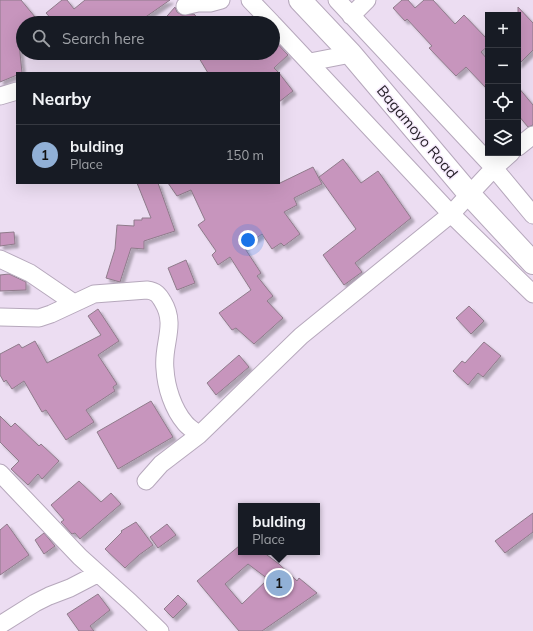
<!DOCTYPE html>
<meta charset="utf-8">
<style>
body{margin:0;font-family:Mulish,sans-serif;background:#242831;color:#f1f3f6}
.controls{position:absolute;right:12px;top:12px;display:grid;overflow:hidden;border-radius:0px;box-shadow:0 4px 16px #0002}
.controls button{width:36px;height:36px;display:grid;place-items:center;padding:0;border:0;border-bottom:1px solid #363941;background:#171b24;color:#f1f3f6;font:20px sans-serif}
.you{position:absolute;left:248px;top:240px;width:14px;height:14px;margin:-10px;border:3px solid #fff;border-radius:50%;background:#1a73e8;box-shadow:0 0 0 6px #1a73e833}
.badge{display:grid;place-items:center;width:26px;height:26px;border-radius:50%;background:#91b0d6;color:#111;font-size:13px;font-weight:700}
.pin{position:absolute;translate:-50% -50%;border:2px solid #fff;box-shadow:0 1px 4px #0006}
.popup{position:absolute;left:238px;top:503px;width:82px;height:52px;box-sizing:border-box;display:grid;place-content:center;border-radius:0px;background:#171b24;filter:drop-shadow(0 1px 3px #0005);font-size:13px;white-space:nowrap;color:#9ea1a6}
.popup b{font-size:15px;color:#f1f3f6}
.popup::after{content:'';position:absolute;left:50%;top:100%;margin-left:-8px;border:8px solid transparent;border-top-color:#171b24}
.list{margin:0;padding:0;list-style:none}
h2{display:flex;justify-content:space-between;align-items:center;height:52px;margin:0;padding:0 16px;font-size:17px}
h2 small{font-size:13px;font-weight:400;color:#9ea1a6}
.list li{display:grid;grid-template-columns:26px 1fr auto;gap:12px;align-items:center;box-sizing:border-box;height:60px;padding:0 16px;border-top:1px solid #363941}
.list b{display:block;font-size:15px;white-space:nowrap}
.list p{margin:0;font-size:13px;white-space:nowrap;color:#9ea1a6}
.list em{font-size:13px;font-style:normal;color:#9ea1a6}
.icon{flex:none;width:22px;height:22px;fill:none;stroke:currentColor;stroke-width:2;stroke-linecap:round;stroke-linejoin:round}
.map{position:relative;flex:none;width:533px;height:631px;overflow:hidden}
.search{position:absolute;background:#171b24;box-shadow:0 4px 16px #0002;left:16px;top:16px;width:264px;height:44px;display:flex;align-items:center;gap:10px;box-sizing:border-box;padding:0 14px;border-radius:22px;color:#9ea1a6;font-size:15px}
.panel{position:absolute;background:#171b24;box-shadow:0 4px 16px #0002;left:16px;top:72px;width:264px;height:112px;border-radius:0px}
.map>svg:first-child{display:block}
.building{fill:#c795bd;stroke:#8f7b8b;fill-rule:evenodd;filter:url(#shadow)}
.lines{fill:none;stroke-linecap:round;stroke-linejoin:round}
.street-casing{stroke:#b6a8bc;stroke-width:19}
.highway-casing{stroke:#b6a8bc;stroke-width:24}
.street{stroke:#fff;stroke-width:17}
.highway{stroke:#fff;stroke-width:22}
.labels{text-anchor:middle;stroke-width:3;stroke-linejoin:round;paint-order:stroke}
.street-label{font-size:15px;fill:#241f27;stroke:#f7ecfd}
</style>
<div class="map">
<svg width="533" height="631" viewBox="0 0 533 631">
<defs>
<filter id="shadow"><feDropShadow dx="3.5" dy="3.5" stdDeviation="1" flood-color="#0004"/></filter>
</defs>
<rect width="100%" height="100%" fill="#ecddf2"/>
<!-- building -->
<path class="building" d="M0,0H21L40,23H23V29L18,33L22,73H17V75L0,82Z
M62,0H67L74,9L85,0H170L137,23H55L46,13Z
M402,0H408L415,8L424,0H433L455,24L464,15L488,40V46L481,52L488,60V90L466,67L456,76L429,48L432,46L407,19L405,21L393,8Z
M175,7L177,12L182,15L194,14L202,23H161Z
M518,7L533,23V50L518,65Z
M273,39L288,55L274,68L279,73H208L196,53H273Z
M279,73L293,91L279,102Z
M518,87L533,105V125L528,127L518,115Z
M343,159L361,183L378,171L411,218L355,263L362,272L344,285L323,255L356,229L319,177Z
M313,167L322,184L294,198L297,205L284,212L300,234L284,246L281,243L272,249L262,234L244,247L261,273L257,276L273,296L267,301L283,318L254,344L236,328L232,330L219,313L251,290L230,257L218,265L212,255L216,251L198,225L205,220L191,190L177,196L168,183H280Z
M137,183H158L175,231L144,241V249L131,248L120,282L106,278L115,249L117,225L134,226V220H142V218H151Z
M14,232L15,244L0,246V233Z
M186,260L195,283L177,290L168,268Z
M9,274L26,282V290L0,291V275Z
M469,306L484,321L471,334L456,318Z
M98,309L119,341L98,355L117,384L113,387L115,391L86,410L94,422L66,440L46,410L42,412L24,381L12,389L6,380L4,382L0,375V354L19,344L22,348L35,341L47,363L101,335L88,316Z
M484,342L501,356L483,377L478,373L468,385L453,371L462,361L465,363Z
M239,355L249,367L216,395L207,383Z
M151,401L173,437L118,469L97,432Z
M0,416L11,427L15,423L39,446L41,444L59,461L42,479L38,474L28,485L11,469L19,461L0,442Z
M79,481L101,502L111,493L121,504L80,539L75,533L72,534L61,522L64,520L51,505Z
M533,513V532L505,553L495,541Z
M136,522L153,545L139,555L125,568L105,549L122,532L121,531Z
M7,524L29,555L0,575V530Z
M167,524L176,535L158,548L150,537Z
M44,533L55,546L44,554L35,540Z
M239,546L241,547V552H263L279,564L297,581L299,578L317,593L262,631H239L197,581ZM248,564L268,579L242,604L225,584Z
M98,594L110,610L90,626L94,631H79L67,614Z
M178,595L187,604L173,618L164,609Z"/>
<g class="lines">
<defs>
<path id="street" d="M250,0L272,23
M337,0L494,168L533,215
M185,6L198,3H210L221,0
M351,16L367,0
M273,24L451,214L533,294
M310,62L351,54
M0,96L17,91
M518,147L533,135
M0,259L30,273L74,303
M0,317L39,318L51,314L94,294L147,290C156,291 159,295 163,302C177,325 162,345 165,369C166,387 173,409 185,423C189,428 195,431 199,435
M0,473L80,557L130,602L160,631
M146,481L161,464L199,435L301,336L451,214L494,168L511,153
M0,625L35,603L49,596L70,588L97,574"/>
<path id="highway" d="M300,0L351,54L470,195L533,263"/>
</defs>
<!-- street casing -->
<use href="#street" class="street-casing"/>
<!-- highway casing -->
<use href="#highway" class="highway-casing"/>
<!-- street -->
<use href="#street" class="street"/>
<!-- highway -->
<use href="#highway" class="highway"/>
</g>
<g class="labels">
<!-- street labels -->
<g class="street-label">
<text transform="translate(417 132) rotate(50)" y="5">Bagamoyo Road</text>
</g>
</g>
</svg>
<div class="controls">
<button>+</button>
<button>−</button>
<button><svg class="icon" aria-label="locate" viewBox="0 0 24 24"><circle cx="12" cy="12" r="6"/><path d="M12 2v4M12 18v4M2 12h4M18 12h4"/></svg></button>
<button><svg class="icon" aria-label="layers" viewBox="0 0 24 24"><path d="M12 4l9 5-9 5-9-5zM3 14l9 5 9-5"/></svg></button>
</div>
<div class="you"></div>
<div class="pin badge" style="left:279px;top:583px">1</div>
<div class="popup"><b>bulding</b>Place</div>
<div class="search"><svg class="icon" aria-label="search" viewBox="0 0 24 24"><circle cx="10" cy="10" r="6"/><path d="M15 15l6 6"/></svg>Search here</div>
<section class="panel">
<h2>Nearby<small></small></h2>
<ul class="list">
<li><span class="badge">1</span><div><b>bulding</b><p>Place</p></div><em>150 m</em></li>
</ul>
</section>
</div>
